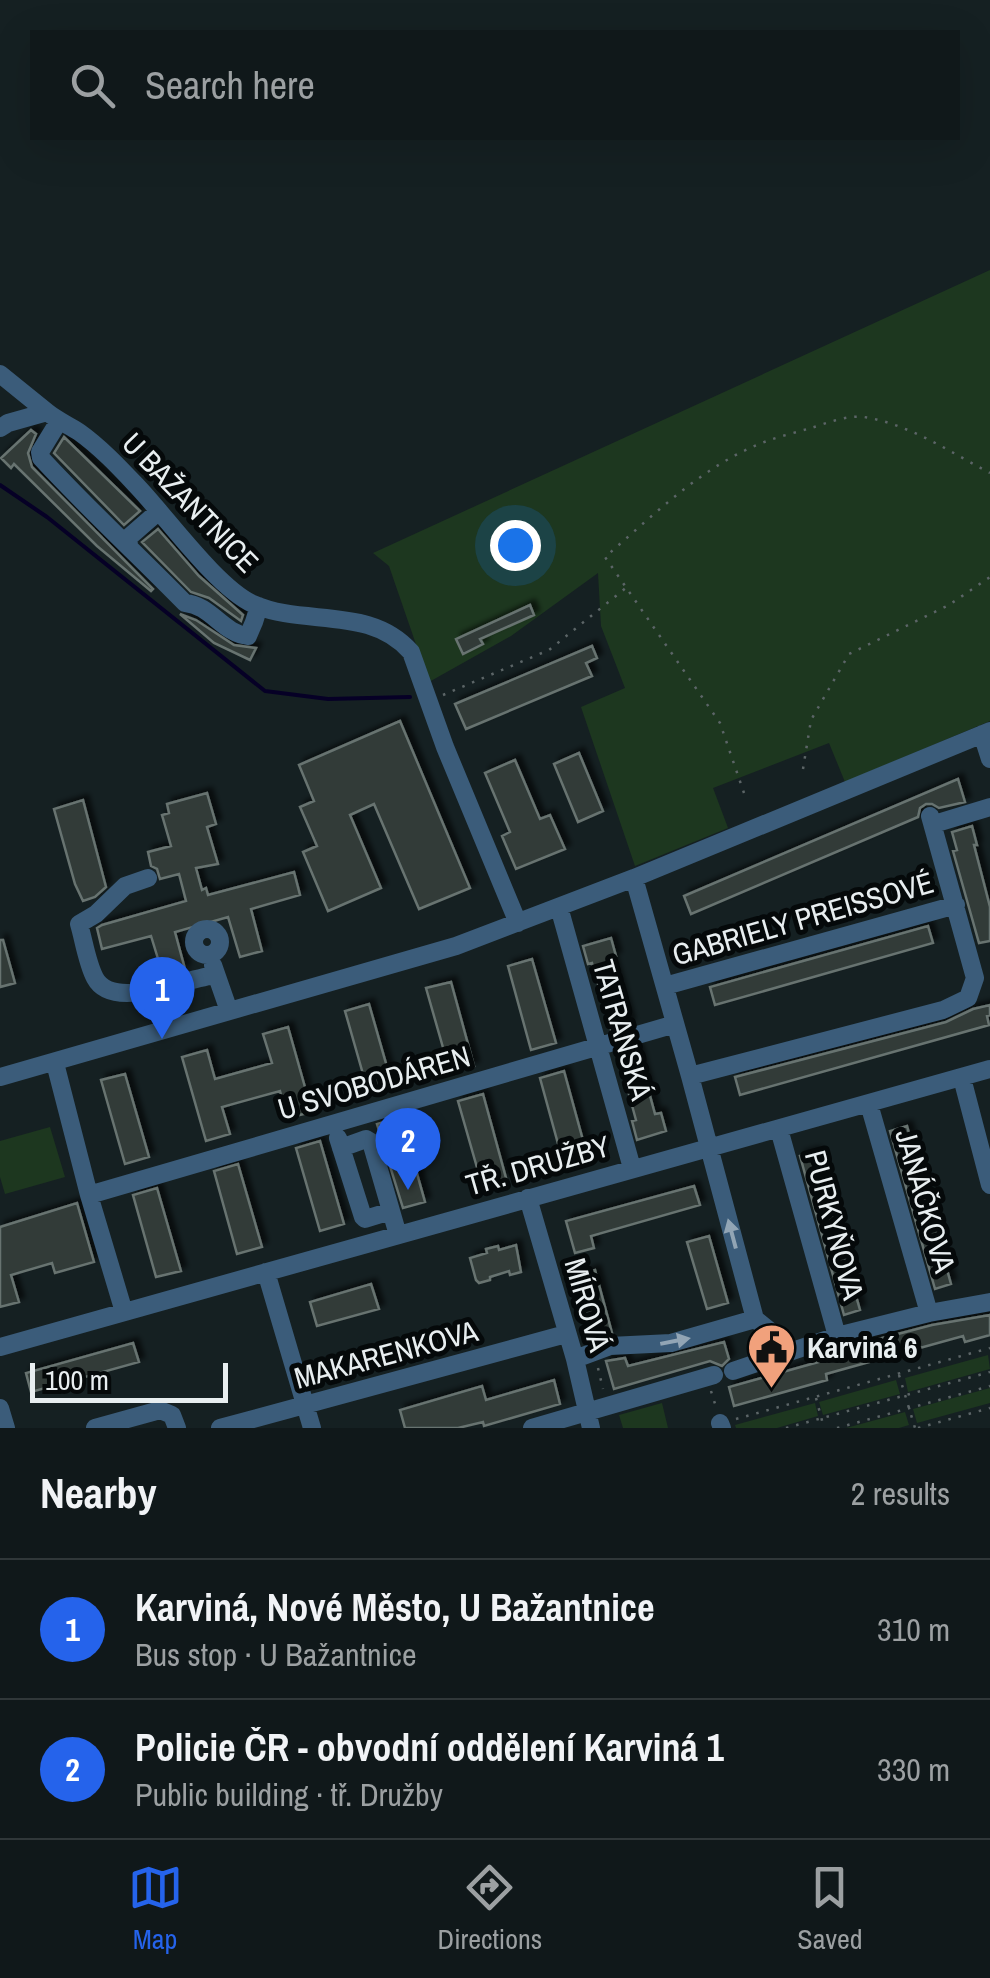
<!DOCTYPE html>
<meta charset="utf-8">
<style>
body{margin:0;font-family:"Archivo Narrow",sans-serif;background:#192123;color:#f1f3f6}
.scale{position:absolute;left:30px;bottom:25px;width:198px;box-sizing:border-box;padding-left:10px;border:5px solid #e8eef0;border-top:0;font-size:28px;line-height:35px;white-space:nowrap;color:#e8eef0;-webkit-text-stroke:8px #05090a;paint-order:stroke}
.you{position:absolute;left:515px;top:545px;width:35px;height:35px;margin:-25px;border:8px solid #fff;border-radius:50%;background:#1a73e8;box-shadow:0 0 0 15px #1a73e833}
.badge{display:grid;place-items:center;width:65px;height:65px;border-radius:50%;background:#2563eb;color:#fff;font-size:32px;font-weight:700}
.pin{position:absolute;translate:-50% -82px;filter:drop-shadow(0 2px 5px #0008)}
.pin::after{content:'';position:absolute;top:52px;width:35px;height:30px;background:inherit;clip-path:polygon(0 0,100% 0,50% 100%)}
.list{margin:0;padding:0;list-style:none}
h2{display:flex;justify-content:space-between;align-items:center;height:130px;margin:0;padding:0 40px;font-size:42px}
h2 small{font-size:32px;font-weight:400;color:#9ca0a2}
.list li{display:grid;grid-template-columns:65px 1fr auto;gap:30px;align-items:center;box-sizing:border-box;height:140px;padding:0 40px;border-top:2px solid #303739}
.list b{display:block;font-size:38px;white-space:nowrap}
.list p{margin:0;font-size:32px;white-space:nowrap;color:#9ca0a2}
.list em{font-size:32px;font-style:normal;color:#9ca0a2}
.icon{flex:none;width:55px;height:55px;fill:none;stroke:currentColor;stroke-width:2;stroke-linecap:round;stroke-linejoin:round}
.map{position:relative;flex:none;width:990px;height:1428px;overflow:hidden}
.search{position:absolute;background:#10181a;box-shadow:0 10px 40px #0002;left:30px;right:30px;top:30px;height:110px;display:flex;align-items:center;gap:25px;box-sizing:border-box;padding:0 35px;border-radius:0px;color:#9ca0a2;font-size:38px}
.sheet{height:410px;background:#10181a}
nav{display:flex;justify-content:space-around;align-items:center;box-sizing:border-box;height:140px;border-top:2px solid #303739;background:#10181a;font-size:28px;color:#9ca0a2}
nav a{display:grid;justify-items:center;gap:5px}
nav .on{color:#2563eb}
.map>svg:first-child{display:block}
.green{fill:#1d371f}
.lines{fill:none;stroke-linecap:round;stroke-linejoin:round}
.stream{stroke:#060026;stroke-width:4}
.building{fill:#303b39;stroke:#677370;stroke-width:2.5;filter:url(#shadow)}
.path{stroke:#5c6567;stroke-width:2.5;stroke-dasharray:2.5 8;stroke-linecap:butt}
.minor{stroke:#3b5c7a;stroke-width:18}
.oneway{fill:#92a5b5}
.labels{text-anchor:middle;stroke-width:10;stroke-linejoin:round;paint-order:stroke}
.street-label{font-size:30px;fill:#e8eef0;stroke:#05090a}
.poi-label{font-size:30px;font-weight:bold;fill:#e8eef0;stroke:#05090a;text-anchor:start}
</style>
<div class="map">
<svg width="990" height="1428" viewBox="0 0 990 1428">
<defs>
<filter id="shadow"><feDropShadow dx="5" dy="-5" stdDeviation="2.5" flood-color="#0009"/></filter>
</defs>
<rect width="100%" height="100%" fill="#152022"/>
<!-- green -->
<path class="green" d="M990,270V721L845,782L829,743L713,788L728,828L635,866L581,707L625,688L601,626L598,573L511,636L429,682L389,566L373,553Z
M50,1127L65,1177L5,1194L0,1177V1141Z
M988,1355L990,1369L908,1392L905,1378Z
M896,1380L900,1394L823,1415L819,1402Z
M990,1388V1403L917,1423L913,1409Z
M662,1403L668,1428H623L619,1415Z
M815,1403L818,1416L777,1428H736L735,1425Z
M905,1412L909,1425L899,1428H846Z"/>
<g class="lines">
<!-- stream -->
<path class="stream" d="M0,485L47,517L265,691L328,699L410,697"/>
</g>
<!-- building -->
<path class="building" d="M31,430L36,434L28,453L32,467L153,589L151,591L97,546L14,464L11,468L1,458Z
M64,437L140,511L124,525L54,453Z
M158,529L199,576L243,615L241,621L209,598L191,592L142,542Z
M530,605L534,615L480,639L483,644L463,654L456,639Z
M180,614L196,620L234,645L256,648L250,660L214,643Z
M592,646L597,658L586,663L592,676L466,729L455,704Z
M400,721L470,888L419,909L374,804L350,815L381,888L328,911L303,852L317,846L300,807L314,801L299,765Z
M579,753L603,811L578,822L554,764Z
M515,760L540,819L550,815L565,849L516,869L502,836L510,832L485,773Z
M958,779L965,802L939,808L932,804H926L920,808L918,817L691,914L684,896Z
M207,793L216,824L207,827L218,864L196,868L202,890L206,888L208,895L294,872L300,895L251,909L262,951L240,957L228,917L175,932L185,969L166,974L163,975L151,936L102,949L97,928L102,925L186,901L179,874L160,879L157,869L151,866L148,852L171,846L162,815L169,813L167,804Z
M83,800L106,887L95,897L83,901L75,884L54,809Z
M972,826L977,845H974L990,907V941L979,943L953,851L957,850L952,832Z
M928,926L933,943L715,1005L710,987Z
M611,938L616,956L611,958L630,1024L611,1030L592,963L588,964L583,946Z
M0,940H3L15,983L0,987Z
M532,959L556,1043L531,1050L508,966Z
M451,982L474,1066L450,1072L426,988Z
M369,1004L393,1088L369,1095L345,1011Z
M990,1005V1015L987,1016L989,1025L740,1095L735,1077L946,1022L973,1009Z
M288,1027L312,1112L287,1118L280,1091L222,1107L230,1134L206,1141L182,1057L207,1050L215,1079L272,1063L263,1034Z
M637,1048L655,1114L661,1113L666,1131L637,1140L632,1121L636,1120L618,1054Z
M564,1071L587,1155L563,1162L540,1078Z
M125,1074L149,1157L125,1164L101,1080Z
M483,1094L506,1178L482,1185L458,1101Z
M401,1117L425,1202L403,1208L377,1124Z
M907,1126L951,1284L935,1289L890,1131Z
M320,1141L344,1224L320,1231L296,1148Z
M815,1152L860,1310L844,1315L800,1156Z
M238,1164L262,1247L237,1254L214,1171Z
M694,1186L700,1205L591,1236L594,1248L575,1253L566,1221Z
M157,1188L181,1271L156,1277L133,1195Z
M77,1203L94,1262L55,1273L52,1263L11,1275L19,1302L0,1307V1227Z
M709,1236L728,1303L707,1309L687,1242Z
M516,1245L521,1272L510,1275L509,1271L490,1277V1280L479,1283L476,1280L470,1258L487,1253L486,1249L498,1246L499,1250Z
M595,1270L612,1333L594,1339L575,1276Z
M371,1284L379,1309L317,1326L310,1302Z
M990,1315V1335L965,1342L963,1336L826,1374L827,1380L734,1406L729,1387L822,1361L821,1356L875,1340L932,1325Z
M724,1342L729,1359L722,1366L710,1361L614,1389L606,1361L625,1358L628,1366Z
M133,1343L139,1362L31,1392L26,1373Z
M554,1380L560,1404L484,1426L483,1422L458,1428H405L400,1410L482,1386L486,1400Z"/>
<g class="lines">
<!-- path -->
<path class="path" d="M443,695L549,650L627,587
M803,769L811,720L849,654L949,605L990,577
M744,793L720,723L605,557C655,514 704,464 767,441C781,436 797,432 811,428C827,423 847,415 864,417C909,424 950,452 990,473
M598,1368L603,1389
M899,1375L915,1428
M711,1391L716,1407
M816,1398L824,1428
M736,1419L990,1348
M786,1428L990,1372
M837,1428L990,1386
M918,1428L990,1408"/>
<!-- minor -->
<path class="minor" d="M0,374L47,412
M59,421L40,452L41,458C87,508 137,554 185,603C211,605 223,634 248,636L254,622L259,606
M0,428L8,423L47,412C57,420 68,425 79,432C100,447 118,466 135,484C166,516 216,587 253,604C304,627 370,605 411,652L445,747L518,923
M129,545L128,538L159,511
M982,734L990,759
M930,816L975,978
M934,824L990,807
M148,878L125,886L96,914L79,924C84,941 87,963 95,978C113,1012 185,978 216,975
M634,878L690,1076L755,1319
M559,907L632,1168
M194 942a13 13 0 1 1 26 0a13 13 0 1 1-26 0Z
M213,965L229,1011
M665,986L956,905
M55,1063L89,1195L124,1312
M690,1076L943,1010L968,998L975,978
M0,1077L456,946L634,878L990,731
M962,1078L990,1185
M869,1104L929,1313
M779,1129L837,1336
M338,1138L363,1217L365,1219L391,1211
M341,1148L366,1139L371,1142L398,1235
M89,1195L675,1024
M528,1198L575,1359L591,1428
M266,1272L312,1428
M755,1319L770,1331L782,1355
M0,1347L990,1069
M575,1359L610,1346L671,1343L755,1319
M733,1371L837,1336L929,1313L990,1302
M0,1408L6,1428
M720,1423L722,1428
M95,1428L160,1410L172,1415L177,1428
M220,1428L566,1334
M532,1428L714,1375"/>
</g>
<!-- one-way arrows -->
<defs><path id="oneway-solid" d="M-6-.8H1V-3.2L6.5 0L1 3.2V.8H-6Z" transform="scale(2.5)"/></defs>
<g class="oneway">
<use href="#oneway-solid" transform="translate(732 1234) rotate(-105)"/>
<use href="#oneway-solid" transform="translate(675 1341) rotate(-11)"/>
</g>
<!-- icons -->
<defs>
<symbol id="civic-pin" viewBox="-11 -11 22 30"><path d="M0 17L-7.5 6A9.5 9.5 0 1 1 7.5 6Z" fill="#f1a17c" stroke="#05090a"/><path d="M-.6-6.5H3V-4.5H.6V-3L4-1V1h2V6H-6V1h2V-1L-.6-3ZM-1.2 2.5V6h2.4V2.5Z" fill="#111"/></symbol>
</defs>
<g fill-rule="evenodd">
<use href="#civic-pin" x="744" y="1320" width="55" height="75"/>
</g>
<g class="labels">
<!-- street labels -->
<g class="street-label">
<text transform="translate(190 503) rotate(46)" y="10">U BAŽANTNICE</text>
<text transform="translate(803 919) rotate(-16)" y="10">GABRIELY PREISSOVÉ</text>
<text transform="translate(622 1030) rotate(74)" y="10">TATRANSKÁ</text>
<text transform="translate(374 1083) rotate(-16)" y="10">U SVOBODÁREN</text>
<text transform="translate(538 1166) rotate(-16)" y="10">TŘ. DRUŽBY</text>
<text transform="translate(925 1201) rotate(74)" y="10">JANÁČKOVA</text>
<text transform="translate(834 1225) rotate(75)" y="10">PURKYŇOVA</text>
<text transform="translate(587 1305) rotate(74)" y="10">MÍROVÁ</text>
<text transform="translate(386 1355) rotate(-15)" y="10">MAKARENKOVA</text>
</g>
<!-- poi labels -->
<g class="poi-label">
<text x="807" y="1358">Karviná 6</text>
</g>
</g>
</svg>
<div class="scale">100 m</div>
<div class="you"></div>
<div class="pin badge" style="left:162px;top:1039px">1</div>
<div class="pin badge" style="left:408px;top:1190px">2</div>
<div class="search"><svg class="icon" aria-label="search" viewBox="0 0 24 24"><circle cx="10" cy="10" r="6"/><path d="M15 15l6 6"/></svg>Search here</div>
</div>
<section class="sheet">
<h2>Nearby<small>2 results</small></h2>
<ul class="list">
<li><span class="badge">1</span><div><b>Karviná, Nové Město, U Bažantnice</b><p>Bus stop · U Bažantnice</p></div><em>310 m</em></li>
<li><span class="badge">2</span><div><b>Policie ČR - obvodní oddělení Karviná 1</b><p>Public building · tř. Družby</p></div><em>330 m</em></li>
</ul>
</section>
<nav>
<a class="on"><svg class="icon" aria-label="map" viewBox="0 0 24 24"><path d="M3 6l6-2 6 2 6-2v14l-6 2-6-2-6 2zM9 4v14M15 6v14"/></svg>Map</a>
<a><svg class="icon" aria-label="directions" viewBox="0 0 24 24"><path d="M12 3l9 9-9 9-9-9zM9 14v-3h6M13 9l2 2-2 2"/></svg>Directions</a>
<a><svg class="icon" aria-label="saved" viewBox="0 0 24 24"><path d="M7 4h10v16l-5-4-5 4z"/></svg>Saved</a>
</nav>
